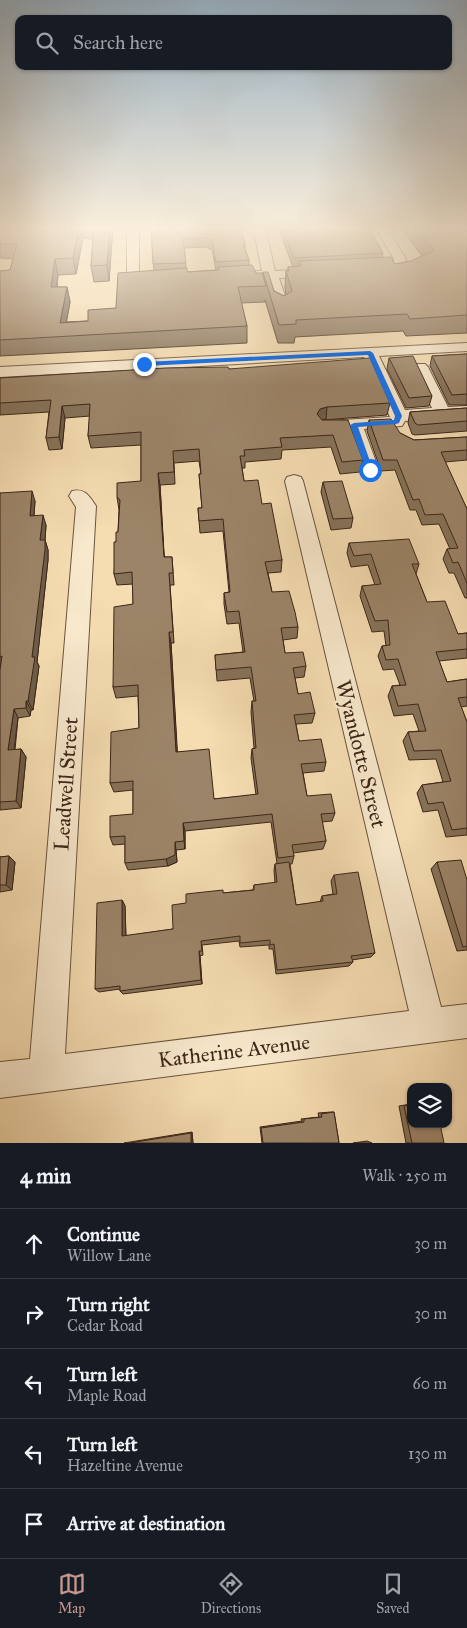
<!DOCTYPE html>
<meta charset="utf-8">
<style>
body{margin:0;font-family:"IM FELL Great Primer",serif;background:#20242c;color:#f1f3f6}
.controls{position:absolute;right:15px;bottom:15px;display:grid;overflow:hidden;border-radius:10px;box-shadow:0 1px 4px #0004}
.controls button{width:45px;height:45px;display:grid;place-items:center;padding:0;border:0;border-bottom:1px solid #363941;background:#171b24;color:#f1f3f6;font:25px sans-serif}
.stop{position:absolute;width:15px;height:15px;margin:-11px;border:4px solid #1a73e8;border-radius:50%;background:#fff}
.stop.end{background:#1a73e8;border-color:#fff;box-shadow:0 1px 5px #0008}
.list{margin:0;padding:0;list-style:none}
h2{display:flex;justify-content:space-between;align-items:center;height:65px;margin:0;padding:0 20px;font-size:21px}
h2 small{font-size:16px;font-weight:400;color:#9ea1a6}
.list li{display:grid;grid-template-columns:32px 1fr auto;gap:15px;align-items:center;box-sizing:border-box;height:70px;padding:0 20px;border-top:1px solid #363941}
.list b{display:block;font-size:19px;white-space:nowrap}
.list p{margin:0;font-size:16px;white-space:nowrap;color:#9ea1a6}
.list em{font-size:16px;font-style:normal;color:#9ea1a6}
.icon{flex:none;width:28px;height:28px;fill:none;stroke:currentColor;stroke-width:2;stroke-linecap:round;stroke-linejoin:round}
.map{position:relative;flex:none;width:467px;height:1143px;overflow:hidden}
.search{position:absolute;background:#171b24;box-shadow:0 1px 4px #0004;left:15px;right:15px;top:15px;height:55px;display:flex;align-items:center;gap:12px;box-sizing:border-box;padding:0 18px;border-radius:10px;color:#9ea1a6;font-size:19px}
.sheet{height:415px;background:#171b24}
nav{display:flex;justify-content:space-around;align-items:center;box-sizing:border-box;height:70px;border-top:1px solid #363941;background:#171b24;font-size:14px;color:#9ea1a6}
nav a{display:grid;justify-items:center;gap:2px}
nav .on{color:#c59692}
.map>svg:first-child{display:block}
.lines{fill:none;stroke-linecap:round;stroke-linejoin:round}
.minor-casing{stroke:#6a533e;stroke-width:2}
.minor{fill:#f8e8cc;fill-rule:evenodd}
.wall{fill:#867259;stroke:#3c2518;fill-rule:evenodd}
.shaded-wall{fill:#6d5c49;stroke:#3c2518}
.building{fill:#9c8468;stroke:#3c2518;fill-rule:evenodd}
.route{fill:#1a73e8}
.labels{text-anchor:middle;stroke-width:5;stroke-linejoin:round;paint-order:stroke}
.near-street-label{font-size:21px;fill:#3c2518;stroke:#f8e8cc}
</style>
<div class="map">
<svg width="467" height="1143" viewBox="0 0 467 1143">
<rect width="100%" height="100%" fill="#f5dcb1"/>
<filter id="stains"><feTurbulence type="fractalNoise" baseFrequency=".004" numOctaves="4"/><feColorMatrix values="0 0 0 0 .2 0 0 0 0 .09 0 0 0 0 .02 0 0 0 .5 -.17"/></filter>
<radialGradient id="worn" r=".72"><stop offset=".6" stop-color="#630" stop-opacity="0"/><stop offset="1" stop-color="#630" stop-opacity=".3"/></radialGradient>
<g class="lines">
<defs>
<path id="minor" d="M127,227H139V273L145,275L162,277L164,280L162,283C150,286 134,284 127,274Z
M253,227H265L275,271L314,269L320,273L314,277L279,278L289,308L287,311H277L275,308L266,279L240,280L234,276L240,272L262,271Z
M375,227H386L406,259L404,267L393,272L370,273L369,270L370,267L394,262V259Z
M467,343V351L379,356L405,410L432,408L412,367L415,364H425L428,367L448,407L467,406V416L405,421L402,426L364,429L379,470L376,474L370,476L364,474L361,470L347,430H320L317,426L320,422L326,421L390,417L364,357L0,377V367Z
M294,475L301,477L303,481L441,1007L467,1004V1038L0,1098V1062L30,1059L76,507L69,496L72,491C85,488 89,496 96,506L65,1054L409,1011L285,481L287,477Z"/>
</defs>
<!-- minor casing -->
<use href="#minor" class="minor-casing"/>
<!-- minor -->
<use href="#minor" class="minor"/>
</g>
<!-- wall -->
<path class="wall" d="M24,227H113L109,281L94,282L91,266L93,239L83,238L76,274L58,275L57,287H67L70,302L66,322L88,321L116,308L154,271L151,227L245,244V249L249,260V265L256,273L262,275L263,272L274,291L284,296L286,294L285,288L286,271H288V267H293L278,227H368L383,253L382,257L395,264L411,261L422,256L401,227H467V333L406,336L403,331L295,337L294,343H278L265,300V302L241,303L247,326V343L0,356V271L10,270L13,259L0,258V229ZM208,247L209,249H212L216,270L187,272L186,268L184,248Z
M467,354V405H449L430,366L432,356Z
M389,358L432,396L429,406L406,408L387,369Z
M229,369L390,403L387,415L323,420L363,460L360,472L340,474L331,447L282,450L281,459L245,462V468H242L244,481L262,504L282,560L281,572L268,573L272,592L298,627L297,638L283,640L285,653L306,666L304,677L295,678L298,694L315,713L312,723L296,724L299,741L326,762L324,771L303,773L307,796L335,813L332,821L322,822L326,841L323,849L293,853L294,856L292,864H290L296,905L320,902L322,896L333,894L331,881L334,875L375,953L371,957L352,960L353,962L349,966L276,974L273,949H269V945L240,947L239,941L202,945L203,955L200,956L202,984L123,994L120,991V989L99,992L95,989L122,900L125,906L126,936L173,929L186,903L223,893L253,890L254,885L275,883L274,870L275,864L277,863L271,822L185,831V849L176,850L177,862L168,866L128,870L125,863V844L113,845L110,837L133,814V790L114,792L110,783L139,728L138,696L116,698L113,687L133,604V584L117,585L114,574L116,542L118,532L119,510L117,497L141,481V445L91,448L88,436L90,416L65,418L62,449L49,450L46,438L49,412L0,415V378ZM199,461L201,474H199L202,508H198L200,533L223,531L229,592L224,593V604L227,624L239,623L243,652L215,655L217,681L250,678L254,701H252L251,712L254,748L252,749L251,758L256,795L214,799L177,752L171,643H174L170,585H174L172,557H164L160,485L175,484L174,463Z
M467,408V431L415,435L412,434L408,423L410,412Z
M369,420L400,433L414,440L467,437V460L445,462L467,509V598H465L454,573H449L443,559L447,549H450L439,524L422,525L416,510H410L395,470L381,471L367,431Z
M323,482L353,518L351,528L331,530L321,492Z
M0,493L35,501L34,516L46,525L45,540L48,550V560L37,662L39,666L33,710H31L30,716L18,718L15,750L21,749L26,757L21,808L0,810Z
M349,543L419,564L416,574L427,602L458,634L467,633V658L439,661L447,682L467,679V706L461,707L467,722V835L446,837L438,810L423,812L417,793L422,785L443,782L436,759L409,760L403,741L408,732L419,731L413,714L394,716L388,696L392,686L400,685L394,669L383,670L378,656L382,646H386L384,631L372,632L360,596L362,586L375,585L368,565L351,567L347,553Z
M9,856L15,862L12,890L0,892V857Z
M437,862L467,880V950L457,951L431,869Z
M411,1104V1124L444,1143H406L399,1106Z
M331,1112H334L339,1143H262L260,1127L302,1121L301,1119L319,1117L318,1113Z
M192,1132L193,1143H124Z
M367,1141L372,1143H353Z"/>
<!-- shaded-wall -->
<path class="shaded-wall" d="M79,227H81L83,238L76,274L73,258Z
M110,227H113L109,281L107,265Z
M55,259L58,275L55,303L51,287Z
M67,287L70,302L64,336L60,323Z
M62,406L65,418L62,449L59,437Z
M327,407L326,419L318,421L317,414L320,409Z
M158,473L160,485L165,569L164,557Z
M32,491L35,501L33,526L30,516Z
M43,515L46,525L45,540L48,550V560L37,662L39,666L33,710L28,701L32,657L40,540Z
M169,632L171,643L178,762L176,752Z
M26,701L31,710L30,716L26,708Z
M14,709L18,718L13,758L8,750Z
M21,749L26,757L21,808L16,801Z
M183,823L185,831V849L184,841Z
M175,842L176,850L177,862L168,866L166,859Z
M9,856L15,862L12,890L6,885Z
M122,900L125,906L126,941L122,936Z
M199,951L200,956L202,984L201,980Z
M192,1132L193,1143H191V1133Z"/>
<!-- building -->
<path class="building" d="M24,227H79L73,258L55,259L51,287H67L60,323L88,321V310L116,308L118,273L187,268V272L219,270L218,267L252,265L256,273H262L266,286L238,287L247,326L0,340V271L10,270L17,244H0V229Z
M94,227H110L107,265L91,266Z
M151,227H240L245,244H243L249,260L216,262L212,240H209L208,238L183,239L186,263L153,264Z
M282,227H368L383,253L294,258Z
M416,227H467V315L410,319L407,314L296,320V324L279,325L263,272H268L274,291L284,296L292,291L286,271H289L288,267L301,266L299,261L391,257L395,264L411,261L434,251Z
M467,354V394L452,395L432,356Z
M413,356L432,396L409,398L389,358Z
M370,358L390,403L327,407L320,409L317,414L322,420H348L363,460L342,462L333,435L280,438L282,447L244,450L245,456H240L244,481L258,480L262,504L271,503L282,560L265,562L272,592L289,591L295,612L298,627L281,628L285,653L303,652L306,666L293,668L298,694L310,692L315,713L294,715L299,741L321,739L326,762L301,764L307,796L331,794L335,813L321,814L326,841L292,845L294,856L278,858L272,814L183,823L184,841L175,842V855L166,859L125,863V836L110,837V816L133,814V781L110,783L111,732L139,728L138,685L113,687L114,607L133,604L132,572L114,574V542H116V532H118L120,500L117,497V483L141,481V432L88,436L90,404L62,406L59,437L46,438L51,400L0,403V378L165,368L228,367L229,369ZM199,449L201,474H199L202,508H198L199,521L223,519L230,592L224,593L227,612L239,611L245,652L215,655L216,670L251,667L256,701H252L256,748L252,749L258,794L214,799L209,749L176,752L169,632H173L169,573H173L172,557H164L158,473L174,472L173,451Z
M467,408V421L418,425L415,423L410,412Z
M391,419L400,433L414,440L467,437V450L441,452L467,509V583L458,562L453,563L447,549L458,548L443,514L425,515L419,499L413,500L397,460H383L369,420Z
M342,481L353,518L333,519L323,482Z
M32,491L30,516L43,515L40,540H45V550L32,657H35L28,701H26V708L14,709L8,750L21,749L16,801L0,802V670L2,656L0,657V493Z
M409,539L419,564H412L427,602L445,601L458,634L467,633V649L436,652L447,682L467,679V697L458,698L467,722V828L452,830L443,802L428,804L422,785L451,781L441,750L414,751L408,732L426,731L418,704L398,706L392,686L406,685L398,659L386,660L382,646L390,645L388,620L375,621L362,586L381,584L371,554L354,556L349,543Z
M9,856L6,885H0V857Z
M461,860L467,880V946L463,947L437,862Z
M289,862L296,905L323,901L322,896L337,894L334,875L358,872L375,953L351,956L353,962L277,970L274,944L270,945V940L240,943V936L201,941L202,951H199L201,980L120,991V986L95,989L97,903L122,900V936L173,929L172,905L186,903V894L223,890V893L254,890V885L277,882L275,864Z
M411,1105V1124H440L444,1143H412L404,1106Z
M334,1112L339,1143H263L261,1128L304,1122V1119L322,1117L321,1114Z
M191,1133V1143H130Z"/>
<!-- sky -->
<linearGradient id="sky" x2="0" y2="1"><stop stop-color="#94abbd"/><stop offset="0.59" stop-color="#faefdc"/><stop offset="1" stop-color="#faefdc" stop-opacity="0"/></linearGradient>
<rect width="467" height="387" fill="url(#sky)"/>
<!-- route -->
<path class="route" d="M370,351L373,353L402,416L399,423L396,424L358,427L373,470L370,472L366,470L350,425L354,423L394,420L395,416L368,355L144,366L141,364L144,362Z"/>
<g class="labels">
<!-- near-street labels -->
<g class="near-street-label">
<text transform="translate(361 754) rotate(76)" y="7">Wyandotte Street</text>
<text transform="translate(66 784) rotate(-86)" y="7">Leadwell Street</text>
<text transform="translate(234 1051) rotate(-7)" y="7">Katherine Avenue</text>
</g>
</g>
<rect width="100%" height="100%" filter="url(#stains)"/>
<rect width="100%" height="100%" fill="url(#worn)"/>
</svg>
<div class="controls">
<button><svg class="icon" aria-label="layers" viewBox="0 0 24 24"><path d="M12 4l9 5-9 5-9-5zM3 14l9 5 9-5"/></svg></button>
</div>
<div class="stop" style="left:370px;top:470px"></div>
<div class="stop end" style="left:144px;top:364px"></div>
<div class="search"><svg class="icon" aria-label="search" viewBox="0 0 24 24"><circle cx="10" cy="10" r="6"/><path d="M15 15l6 6"/></svg>Search here</div>
</div>
<section class="sheet">
<h2>4 min<small>Walk · 250 m</small></h2>
<ul class="list">
<li><svg class="icon" aria-label="ahead" viewBox="0 0 24 24"><path d="M12 20V5M6 11l6-6 6 6"/></svg><div><b>Continue</b><p>Willow Lane</p></div><em>30 m</em></li>
<li><svg class="icon" aria-label="right" viewBox="0 0 24 24"><path d="M7 20v-9h11M14 6l5 5-5 5"/></svg><div><b>Turn right</b><p>Cedar Road</p></div><em>30 m</em></li>
<li><svg class="icon" aria-label="left" viewBox="0 0 24 24"><path d="M17 20v-9H6M10 6l-5 5 5 5"/></svg><div><b>Turn left</b><p>Maple Road</p></div><em>60 m</em></li>
<li><svg class="icon" aria-label="left" viewBox="0 0 24 24"><path d="M17 20v-9H6M10 6l-5 5 5 5"/></svg><div><b>Turn left</b><p>Hazeltine Avenue</p></div><em>130 m</em></li>
<li><svg class="icon" aria-label="arrive" viewBox="0 0 24 24"><path d="M6 21V4h12l-3 4 3 4H6"/></svg><div><b>Arrive at destination</b></div></li>
</ul>
</section>
<nav>
<a class="on"><svg class="icon" aria-label="map" viewBox="0 0 24 24"><path d="M3 6l6-2 6 2 6-2v14l-6 2-6-2-6 2zM9 4v14M15 6v14"/></svg>Map</a>
<a><svg class="icon" aria-label="directions" viewBox="0 0 24 24"><path d="M12 3l9 9-9 9-9-9zM9 14v-3h6M13 9l2 2-2 2"/></svg>Directions</a>
<a><svg class="icon" aria-label="saved" viewBox="0 0 24 24"><path d="M7 4h10v16l-5-4-5 4z"/></svg>Saved</a>
</nav>
